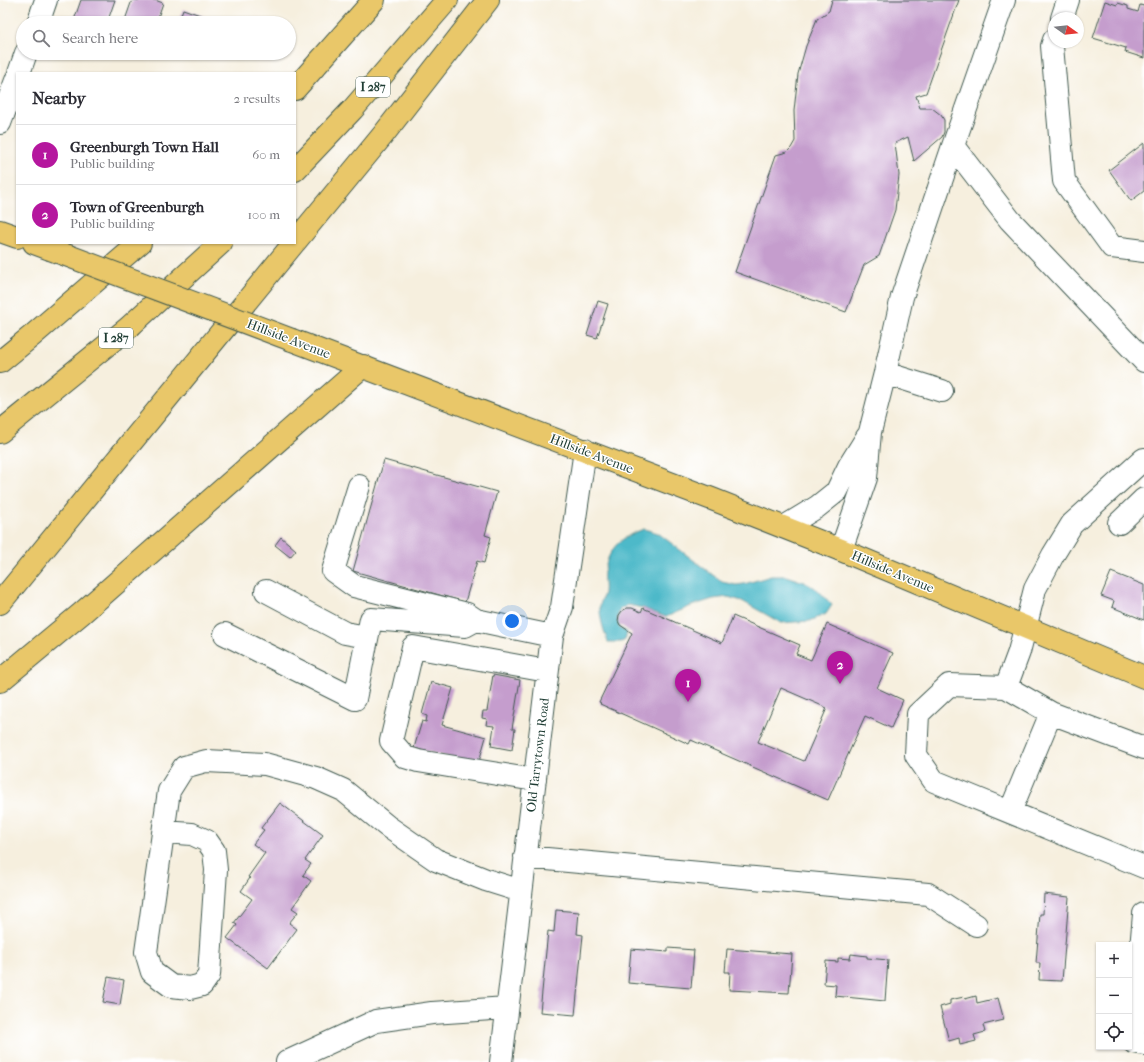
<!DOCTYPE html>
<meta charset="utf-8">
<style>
body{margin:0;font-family:"IM FELL French Canon",serif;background:#f7f7f7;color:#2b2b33}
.controls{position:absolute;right:12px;bottom:12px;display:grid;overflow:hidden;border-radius:0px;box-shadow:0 1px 3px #0004}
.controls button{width:36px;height:36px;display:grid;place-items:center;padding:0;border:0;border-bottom:1px solid #e1e1e2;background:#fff;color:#2b2b33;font:20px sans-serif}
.compass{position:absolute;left:1048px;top:12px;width:36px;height:36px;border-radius:50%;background:#fff;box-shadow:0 1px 3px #0004;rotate:105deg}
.you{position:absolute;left:512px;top:621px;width:14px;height:14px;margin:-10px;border:3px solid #fff;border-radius:50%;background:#1a73e8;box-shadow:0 0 0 6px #1a73e833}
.badge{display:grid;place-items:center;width:26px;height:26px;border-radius:50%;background:#b5179e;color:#fff;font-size:13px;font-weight:700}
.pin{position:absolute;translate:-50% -33px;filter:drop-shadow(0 1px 2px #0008)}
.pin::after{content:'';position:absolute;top:21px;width:14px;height:12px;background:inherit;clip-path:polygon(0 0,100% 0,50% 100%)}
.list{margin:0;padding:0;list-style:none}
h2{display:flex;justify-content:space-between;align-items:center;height:52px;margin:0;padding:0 16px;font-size:17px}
h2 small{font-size:13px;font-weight:400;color:#7c7c81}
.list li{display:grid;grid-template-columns:26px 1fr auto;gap:12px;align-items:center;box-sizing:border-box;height:60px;padding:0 16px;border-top:1px solid #e1e1e2}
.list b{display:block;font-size:15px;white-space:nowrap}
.list p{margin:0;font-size:13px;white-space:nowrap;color:#7c7c81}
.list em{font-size:13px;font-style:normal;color:#7c7c81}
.icon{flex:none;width:22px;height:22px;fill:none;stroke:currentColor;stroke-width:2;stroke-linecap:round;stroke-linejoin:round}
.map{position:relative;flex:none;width:1144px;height:1062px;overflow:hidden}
.search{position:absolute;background:#fff;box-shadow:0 1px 3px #0004;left:16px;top:16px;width:280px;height:44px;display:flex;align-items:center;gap:10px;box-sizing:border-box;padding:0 14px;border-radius:22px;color:#7c7c81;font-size:15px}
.panel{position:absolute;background:#fff;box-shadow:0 1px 3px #0004;left:16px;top:72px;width:280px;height:172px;border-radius:0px}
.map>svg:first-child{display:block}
.water{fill:#4db9c9;stroke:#367b7e}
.building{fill:#c59dcd;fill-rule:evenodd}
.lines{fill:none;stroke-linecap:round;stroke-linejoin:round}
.minor-casing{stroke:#3f584e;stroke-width:24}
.major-casing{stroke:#3f584e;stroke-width:24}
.highway-casing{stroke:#3f584e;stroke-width:24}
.minor{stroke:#fff;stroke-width:22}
.major{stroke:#e9c769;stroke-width:22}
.highway{stroke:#e9c769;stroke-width:22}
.major-bridge-casing{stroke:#3f584e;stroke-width:24;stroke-linecap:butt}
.major-bridge{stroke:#e9c769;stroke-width:22}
.labels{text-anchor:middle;stroke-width:3;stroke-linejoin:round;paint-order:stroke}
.shield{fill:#fff;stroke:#627771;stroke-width:1}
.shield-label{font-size:12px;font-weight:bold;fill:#1f3d34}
.street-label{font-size:13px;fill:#1f3d34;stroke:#fff}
</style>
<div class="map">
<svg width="1144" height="1062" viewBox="0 0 1144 1062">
<rect width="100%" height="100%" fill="#fff"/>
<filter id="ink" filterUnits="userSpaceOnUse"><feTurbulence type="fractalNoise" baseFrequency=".025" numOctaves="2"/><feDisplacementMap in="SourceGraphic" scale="8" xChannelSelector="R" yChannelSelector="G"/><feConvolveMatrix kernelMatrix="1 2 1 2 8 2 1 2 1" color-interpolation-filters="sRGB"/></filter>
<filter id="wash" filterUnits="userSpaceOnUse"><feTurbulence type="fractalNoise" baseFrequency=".012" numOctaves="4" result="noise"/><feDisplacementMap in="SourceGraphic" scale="16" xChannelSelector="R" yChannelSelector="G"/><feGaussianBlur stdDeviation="0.9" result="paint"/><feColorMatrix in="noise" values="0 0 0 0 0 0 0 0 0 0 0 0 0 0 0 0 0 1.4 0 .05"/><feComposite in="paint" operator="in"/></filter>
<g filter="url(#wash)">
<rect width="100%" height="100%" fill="#f6efde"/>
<!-- water -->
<path class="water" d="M644,529L658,533L722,582L736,585L744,584L771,576H786L804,582L818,590L832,605L826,614L810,621L781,623L742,601L728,597L713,599L691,606L666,617L643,608L628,605L620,609C616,619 616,628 627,632L625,640L621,642H608C604,631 599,617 600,605C601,601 603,597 604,593C605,586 603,579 604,572C609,547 621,537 644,529Z"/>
<g id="blocks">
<!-- building -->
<path class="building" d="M81,0H115L107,23H73Z
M132,0H155L163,3L156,23H124Z
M832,0H959L926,93L916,96L920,108H932L941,115L944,120V132L942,137L914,161L908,137L895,143L899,175L895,210L879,256L864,265L846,312L735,272L776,155L787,152L791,148L795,141L794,111L798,74L806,46L817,19L829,11Z
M1105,1L1117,5L1118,3L1128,6V9L1138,12L1140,5L1144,6V58L1125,52L1126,48L1093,38Z
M183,9L223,23H178Z
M1144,143V191L1131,201L1109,170Z
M598,301L608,304L597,338L587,335Z
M384,460L497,492L485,535L491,537L484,563L477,561L465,602L353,571Z
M281,537L296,550L290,557L275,545Z
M1111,572L1144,585V620L1112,607L1114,601L1101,596Z
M627,608H632L641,612L643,608L722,643L733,616L800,645L796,654L811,660L827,624L893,653L877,688L903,700L891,728L865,716L828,800L691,740L689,744L600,704L601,703L599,702L632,633L620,625L618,621L619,615L622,611ZM781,688L827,708L804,761L758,742Z
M493,675L520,680L512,729H515L512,750L491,746L494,726L486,725L487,719L482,718L483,711H487Z
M431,682L453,688L442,725L486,737L478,765L414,748L422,721L426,722L427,716L422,714Z
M280,803L323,835L305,860L311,864L303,875L311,881L292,908L298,912L289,923L297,929L268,968L227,938L237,925L234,923L252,899L241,891L250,878L248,877L265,853L253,844L264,830L261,828Z
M1044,894L1069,897L1062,981L1039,980L1040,963H1036L1040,914H1043Z
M556,910L579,912L577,934L583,935L575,1015L540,1012L548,931L554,932Z
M668,948L694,950L691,988L628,983L631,949L668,952Z
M727,949L792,954L789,993L729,990L730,972H725Z
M851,954L867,956V958L888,960L885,1001L835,996L836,985L824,984L826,961L838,962V958L850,959Z
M108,977L124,980L120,1005L103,1002Z
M976,996L977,1003L998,998L1004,1020L983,1025L985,1032L974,1035L976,1041L960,1045L959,1038L949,1041L940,1007L950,1004V1000L964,997L965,999Z"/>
</g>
</g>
<g filter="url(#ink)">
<use href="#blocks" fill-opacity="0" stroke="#3f584e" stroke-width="1"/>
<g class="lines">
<defs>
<path id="minor" d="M1062,18L1068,0
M38,23L46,0
M1054,40L1052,46L1064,181L1112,247L1144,251
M19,73L26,53
M0,123L17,78
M953,146L1010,220L1144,361
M885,373L942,391
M359,486L333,571L354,586L467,614L476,620L552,636
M1119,523L1144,499
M784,527L817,507L837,491L849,466L867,437
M841,550L866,478L870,432L885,373L902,297L953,146L1004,0
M266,591L345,633L367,637
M225,634L355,699L371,619L465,626L476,620
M1006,687L1019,652L1035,589L1053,555L1072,524L1144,459
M1144,748L1051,713L1006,687L949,685L918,714L916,755L934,781L1144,867
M535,780L418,761L405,757L391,741L413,647L547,671
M1010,812L1051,713
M164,832L192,834L207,841L214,851L216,870L209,975L202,985L190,988L171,986L152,972L146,952L169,791L184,767L206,761L265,764L316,778L343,790L387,826L436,860L486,880L521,891
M525,857L928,894L976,925
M1144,914L1133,1042L1144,1044
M287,1062L376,1021L432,1013L507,1008
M501,1062L552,636L562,607L585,450"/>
<path id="major" d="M0,231L17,237
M34,243L50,249
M292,340L712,499L841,550L1144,677"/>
<path id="highway" d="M295,89L374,0
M295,170L353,109L447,0
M295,242L383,135L488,0
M0,362L33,335L140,243
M0,432L128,328L221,243
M0,603L294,243
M0,681L82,613L363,366"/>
</defs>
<!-- minor casing -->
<use href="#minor" class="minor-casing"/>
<!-- major casing -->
<use href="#major" class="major-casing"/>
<!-- highway casing -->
<use href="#highway" class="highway-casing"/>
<!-- minor -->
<use href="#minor" class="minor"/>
<!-- major -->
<use href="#major" class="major"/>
<!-- highway -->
<use href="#highway" class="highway"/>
<defs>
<path id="major-bridge" d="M50,249L292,340"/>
</defs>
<!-- major-bridge casing -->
<use href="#major-bridge" class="major-bridge-casing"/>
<!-- major-bridge -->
<use href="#major-bridge" class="major-bridge"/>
</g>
</g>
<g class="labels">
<!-- shield labels -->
<g class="shield">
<rect x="356" y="77" width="34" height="20" rx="3"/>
<rect x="99" y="328" width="34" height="20" rx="3"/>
</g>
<g class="shield-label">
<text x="373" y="91">I 287</text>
<text x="116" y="342">I 287</text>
</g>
<!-- street labels -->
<g class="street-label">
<text transform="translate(289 338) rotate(21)" y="5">Hillside Avenue</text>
<text transform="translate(592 453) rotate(21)" y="5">Hillside Avenue</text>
<text transform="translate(893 571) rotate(23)" y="5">Hillside Avenue</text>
<text transform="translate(537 755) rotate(-83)" y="5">Old Tarrytown Road</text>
</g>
</g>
</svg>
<div class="controls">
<button>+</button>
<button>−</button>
<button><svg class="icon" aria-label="locate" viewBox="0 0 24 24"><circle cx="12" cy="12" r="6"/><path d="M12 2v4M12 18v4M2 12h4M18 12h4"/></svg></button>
</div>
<svg class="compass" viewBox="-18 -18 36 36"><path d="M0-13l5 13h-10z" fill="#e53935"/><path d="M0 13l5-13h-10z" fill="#7c7c81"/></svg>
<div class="you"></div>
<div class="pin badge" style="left:688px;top:702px">1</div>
<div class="pin badge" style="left:840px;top:684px">2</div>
<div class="search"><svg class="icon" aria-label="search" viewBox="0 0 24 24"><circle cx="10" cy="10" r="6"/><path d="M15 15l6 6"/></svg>Search here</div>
<section class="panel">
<h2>Nearby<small>2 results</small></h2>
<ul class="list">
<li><span class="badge">1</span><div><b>Greenburgh Town Hall</b><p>Public building</p></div><em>60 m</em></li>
<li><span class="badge">2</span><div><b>Town of Greenburgh</b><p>Public building</p></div><em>100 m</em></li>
</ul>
</section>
</div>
